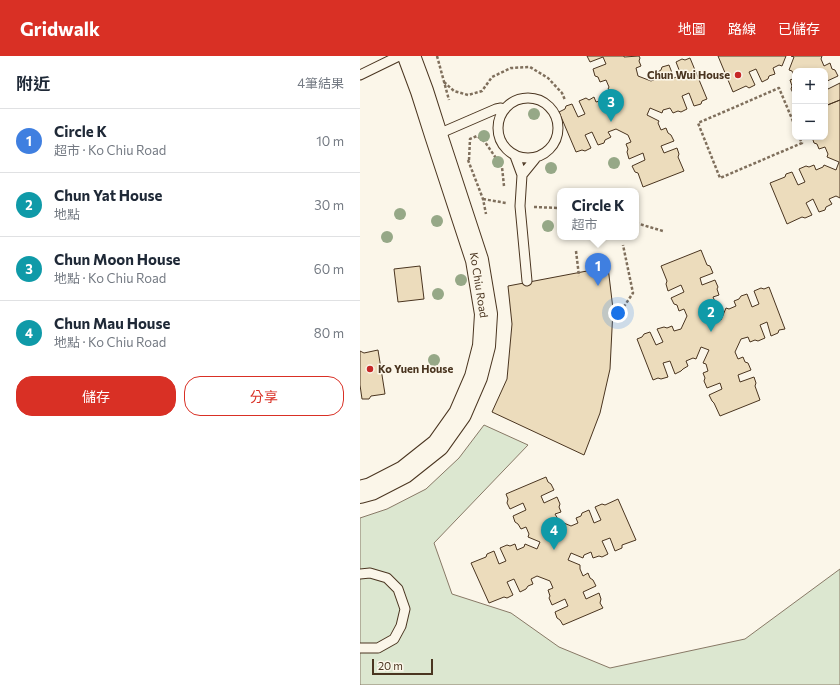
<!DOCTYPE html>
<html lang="zh-TW">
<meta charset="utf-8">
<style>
body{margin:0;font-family:Commissioner,"Noto Sans TC",sans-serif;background:#f6f6f7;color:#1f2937}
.controls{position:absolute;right:12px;top:12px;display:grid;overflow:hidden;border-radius:8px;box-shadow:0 2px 6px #0003}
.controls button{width:36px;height:36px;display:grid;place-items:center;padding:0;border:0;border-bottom:1px solid #e0e1e3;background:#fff;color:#1f2937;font:20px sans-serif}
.scale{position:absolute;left:12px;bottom:10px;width:61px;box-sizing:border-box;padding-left:4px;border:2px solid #4a3520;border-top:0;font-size:11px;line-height:14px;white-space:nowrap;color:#4a3520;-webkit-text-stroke:3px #fbf6e9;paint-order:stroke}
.you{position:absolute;left:258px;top:257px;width:14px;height:14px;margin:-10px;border:3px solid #fff;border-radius:50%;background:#1a73e8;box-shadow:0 0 0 6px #1a73e833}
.badge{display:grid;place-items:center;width:26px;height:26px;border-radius:50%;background:#d93025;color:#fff;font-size:13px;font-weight:700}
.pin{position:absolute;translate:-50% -33px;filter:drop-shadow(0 1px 2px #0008)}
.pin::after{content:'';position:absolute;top:21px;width:14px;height:12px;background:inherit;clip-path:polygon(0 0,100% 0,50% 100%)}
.popup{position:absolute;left:197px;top:132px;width:82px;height:52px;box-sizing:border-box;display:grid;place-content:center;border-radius:8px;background:#fff;filter:drop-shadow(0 1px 3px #0005);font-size:13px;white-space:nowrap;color:#747a83}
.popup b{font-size:15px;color:#1f2937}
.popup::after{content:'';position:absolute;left:50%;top:100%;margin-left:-8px;border:8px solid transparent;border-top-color:#fff}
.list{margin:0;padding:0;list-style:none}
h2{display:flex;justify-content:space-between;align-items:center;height:52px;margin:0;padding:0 16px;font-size:17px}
h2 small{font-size:13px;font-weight:400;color:#747a83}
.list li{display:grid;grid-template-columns:26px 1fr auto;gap:12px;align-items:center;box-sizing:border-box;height:64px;padding:0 16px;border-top:1px solid #e0e1e3}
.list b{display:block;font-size:15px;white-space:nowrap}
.list p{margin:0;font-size:13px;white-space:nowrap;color:#747a83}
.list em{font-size:13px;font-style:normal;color:#747a83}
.actions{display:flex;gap:8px;padding:12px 16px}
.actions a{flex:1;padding:9px 0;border:1px solid #d93025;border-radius:16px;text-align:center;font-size:14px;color:#d93025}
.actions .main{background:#d93025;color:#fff}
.map{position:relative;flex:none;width:480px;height:629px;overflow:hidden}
header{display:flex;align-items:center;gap:24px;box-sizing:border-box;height:56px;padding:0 20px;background:#d93025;color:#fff}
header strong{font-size:19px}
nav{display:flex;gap:22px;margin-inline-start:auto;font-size:14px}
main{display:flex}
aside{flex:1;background:#fff}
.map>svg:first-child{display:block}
.green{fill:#dce7d0;stroke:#887966}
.building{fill:#ecdcbc;stroke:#4a3520}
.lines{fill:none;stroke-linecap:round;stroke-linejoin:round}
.service-casing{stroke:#4a3520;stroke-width:11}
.secondary-casing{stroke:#4a3520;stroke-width:24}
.path{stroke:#7f6f5c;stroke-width:2.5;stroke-dasharray:3 2;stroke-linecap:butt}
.service{stroke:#fbf6e9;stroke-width:9}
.secondary{stroke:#fbf6e9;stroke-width:22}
.tree{fill:#96a887}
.poi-dot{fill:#c62828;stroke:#fbf6e9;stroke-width:1.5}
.labels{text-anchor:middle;stroke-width:3;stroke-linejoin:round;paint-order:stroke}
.poi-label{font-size:11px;font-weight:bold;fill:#4a3520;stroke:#fbf6e9;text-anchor:end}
.street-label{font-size:11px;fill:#4a3520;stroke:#fbf6e9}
</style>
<header>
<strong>Gridwalk</strong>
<nav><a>地圖</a><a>路線</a><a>已儲存</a></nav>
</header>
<main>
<aside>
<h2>附近<small>4筆結果</small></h2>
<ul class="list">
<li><span class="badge" style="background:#3f7fe0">1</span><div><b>Circle K</b><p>超市 · Ko Chiu Road</p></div><em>10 m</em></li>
<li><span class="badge" style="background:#0f9aa8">2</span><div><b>Chun Yat House</b><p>地點</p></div><em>30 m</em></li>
<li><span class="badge" style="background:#0f9aa8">3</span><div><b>Chun Moon House</b><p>地點 · Ko Chiu Road</p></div><em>60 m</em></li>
<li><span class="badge" style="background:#0f9aa8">4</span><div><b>Chun Mau House</b><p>地點 · Ko Chiu Road</p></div><em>80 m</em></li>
</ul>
<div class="actions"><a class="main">儲存</a><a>分享</a></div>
</aside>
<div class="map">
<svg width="480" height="629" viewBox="0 0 480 629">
<rect width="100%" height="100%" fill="#fbf6e9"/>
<!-- green -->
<path class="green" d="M124,369L168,389L74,487L92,538L151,557L199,591L250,612L385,583L480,513V629H0V462L27,453L66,433L99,402Z"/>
<!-- building -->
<path class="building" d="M227,0H264V1L279,0L280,2L279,5L281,10L276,12L278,20L291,25L298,22L296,17L301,14L302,11L309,9L314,22L321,19L316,6L322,3L325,4L330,2L347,43L342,45L341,48L334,50L329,37L322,40L327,53L321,56L318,55L313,57L310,52L303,54L302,57L290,52L287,59L299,65L298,67L301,74L306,72L308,77L311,79L314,85L301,90L304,97L317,92L319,98L318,101L324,115L283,131L278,117L275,116L272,110L285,104L283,97L269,103L267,96L268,93L266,88L271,86L268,79L256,73L248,76L251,81L245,84L244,87L238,89L232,76L225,79L231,92L225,95L222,94L216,96L199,56L205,53L206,50L212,48L218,61L225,58L219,45L226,42L229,44L234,41L236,46L243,44L244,41L257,46L260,39L248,33L249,31L246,24L240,26L238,21L235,20L233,13L246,8L243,1L230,6Z
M358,0H426L422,10L419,9L413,12L415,18L409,20L408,23L402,26L396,13L389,16L395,29L389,32L386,30L373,36Z
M431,0H462L461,3L464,10L470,7L472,13L475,14L478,20L465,26V15H435V38L434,39L431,33L432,30L430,24L435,22L432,15L429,14L434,1Z
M465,27L468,33L480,27V44L465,50Z
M480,44V142L476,140L469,143L472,148L466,151L465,154L459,156L453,143L446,147L452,159L445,162L442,161L427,168L410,127L425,121L426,118L432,116L438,129L445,126L439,113L446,110L449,111L454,109L456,114L463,111L464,109L476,114L479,106L467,101L468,98L465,91L459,93L457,88L454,87L452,81H465V50Z
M341,194L347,209L350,210L353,217L340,222L342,229L355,224L358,231L357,233L359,239L353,241L356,248L358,249L353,261L361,264L366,252L369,253L376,250L374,245L379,243L381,240L387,238L392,251L399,248L394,235L401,232L404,233L409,231L425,273L419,274L418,277L411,280L407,266L400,269L405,282L398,285L395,284L390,286L388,281L381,283L375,296L378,303L383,301L385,306L388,307L391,314L378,319L380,326L394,321L396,327L395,330L400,344L360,360L354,347L352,345L349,339L362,333L360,327L347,332L344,325L345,322L343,317L348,315L346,308L343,307L349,294L341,291L336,303L333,302L326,305L328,310L323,313L321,315L315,318L310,305L303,307L308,321L301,323L298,322L293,324L277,283L282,281L284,278L290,276L296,289L303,286L297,273L304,271L307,272L312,270L314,275L321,273L327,260L324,253L319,255L317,249L314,248L311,242L324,236L321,229L308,235L306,228L307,225L301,210Z
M60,210L64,243L38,246L34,213Z
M248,211L253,253L250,313L240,357L224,399L132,356L147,323L152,268L148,230Z
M18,294L25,338L11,340L9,343H2L0,329V295L4,297Z
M186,421L188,426L191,428L194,434L181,440L184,447L197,441L200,448L199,451L201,456L195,458L199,465L211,470L218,467L216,462L221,460L222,457L229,454L234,467L241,464L235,451L242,448L245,449L258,443L276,484L262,489V492L255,495L250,482L242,485L248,498L242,501L239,500L233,502L231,496L224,499L223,502L211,497L208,504L220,509V513L223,520L228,517L230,522L233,524L236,530L223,536L226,543L239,537L241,543L240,547L243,552L203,569L200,564L197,562L195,556L208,550L205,543L192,549L189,542L190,540L188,534L193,532L190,525L177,520L171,523L173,528L168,530L166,533L160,536L154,523L147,526L153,539L147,542L144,541L129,547L111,507L126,501L127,498L134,495L139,508L146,505L140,492L147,489L150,490L155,488L157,494L164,491L165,488L177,493L180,486L168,481L169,478L166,471L161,473L158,468L155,466L153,460L166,454L163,447L150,453L147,447L148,443L146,438Z"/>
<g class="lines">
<defs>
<path id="service" d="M0,19L39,0
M138 72a30 30 0 1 1 60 0a30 30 0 1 1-60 0Z
M76,79L136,53L141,52L145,53
M155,100L162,119L160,150L167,225
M162,119L175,103
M0,518L10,517L27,522L38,533L45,553L41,570L34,583L18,592H0"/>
<path id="secondary" d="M0,436L11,433L44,416L78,389L100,358L116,321L124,290L126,258L117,204L76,79L62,35L49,0"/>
</defs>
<!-- service casing -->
<use href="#service" class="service-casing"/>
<!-- secondary casing -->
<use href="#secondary" class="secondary-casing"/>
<!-- path -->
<path class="path" d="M77,0L89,44
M84,26L94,35L108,39L122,35L132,21L151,12L170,11L188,22L202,37L205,44
M435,70L419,32L338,67L360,122L442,87L439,81
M108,104L123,143L126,158
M109,104L110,83L117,80L125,86L142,111L144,130
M123,143L146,147
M174,151L200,152
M276,167L303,175
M216,195L219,220
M261,255L273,237L263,189"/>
<!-- service -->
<use href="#service" class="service"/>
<!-- secondary -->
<use href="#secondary" class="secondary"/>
</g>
<!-- trees -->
<g class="tree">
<circle cx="174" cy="58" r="6"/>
<circle cx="124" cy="80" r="6"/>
<circle cx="138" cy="106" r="6"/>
<circle cx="254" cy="107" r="6"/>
<circle cx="191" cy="112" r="6"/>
<circle cx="40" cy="158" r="6"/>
<circle cx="77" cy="165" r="6"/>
<circle cx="188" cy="170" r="6"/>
<circle cx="27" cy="181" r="6"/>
<circle cx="101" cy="224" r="6"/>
<circle cx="78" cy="238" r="6"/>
<circle cx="74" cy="304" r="6"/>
</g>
<!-- markers -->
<g class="poi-dot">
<circle cx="378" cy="19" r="4"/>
<circle cx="10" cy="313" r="4"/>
</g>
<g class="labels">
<!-- poi labels -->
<g class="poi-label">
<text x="370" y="23">Chun Wui House</text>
<text x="18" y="317" text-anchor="start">Ko Yuen House</text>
</g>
<!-- street labels -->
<g class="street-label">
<text transform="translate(119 229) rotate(81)" y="4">Ko Chiu Road</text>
</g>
</g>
</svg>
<div class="controls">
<button>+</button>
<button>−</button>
</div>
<div class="scale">20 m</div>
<div class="you"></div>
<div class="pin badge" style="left:238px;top:230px;background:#3f7fe0">1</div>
<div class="popup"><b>Circle K</b>超市</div>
<div class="pin badge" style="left:351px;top:276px;background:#0f9aa8">2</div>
<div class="pin badge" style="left:251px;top:66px;background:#0f9aa8">3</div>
<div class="pin badge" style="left:194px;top:494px;background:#0f9aa8">4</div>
</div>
</main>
